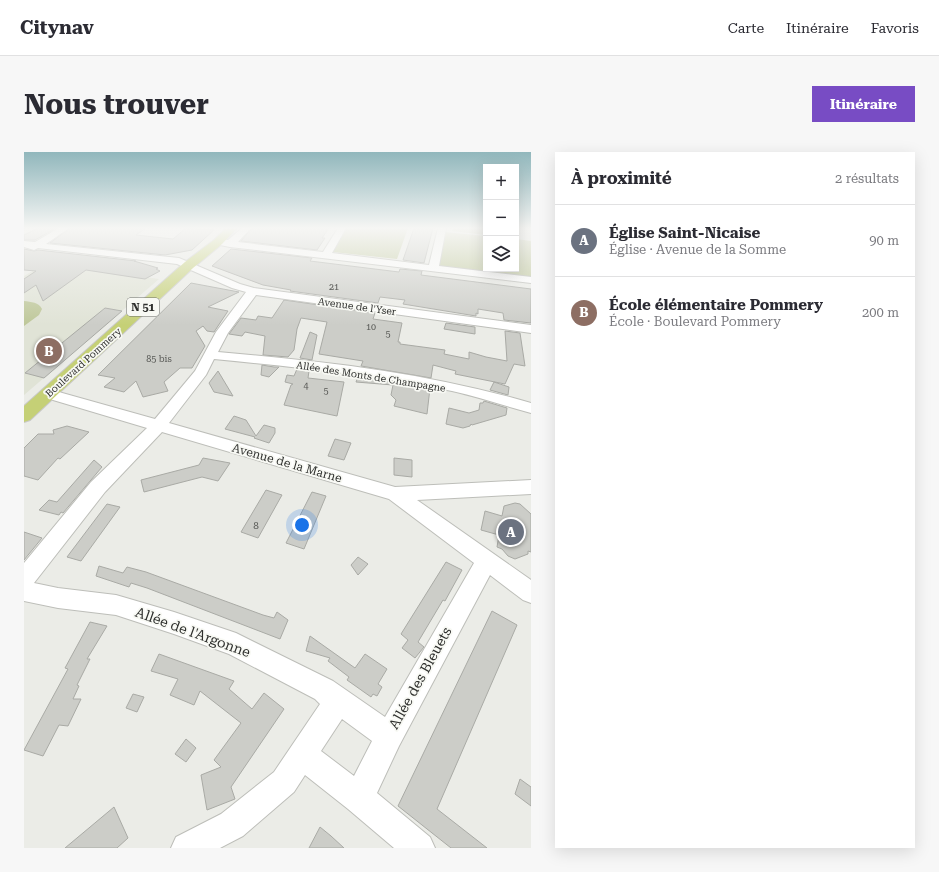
<!DOCTYPE html>
<html lang="fr">
<meta charset="utf-8">
<style>
body{margin:0;font-family:"Roboto Serif",serif;background:#f7f7f7;color:#2b2b33}
.controls{position:absolute;right:12px;top:12px;display:grid;overflow:hidden;border-radius:0px;box-shadow:0 4px 16px #0002}
.controls button{width:36px;height:36px;display:grid;place-items:center;padding:0;border:0;border-bottom:1px solid #e1e1e2;background:#fff;color:#2b2b33;font:20px sans-serif}
.you{position:absolute;left:278px;top:373px;width:14px;height:14px;margin:-10px;border:3px solid #fff;border-radius:50%;background:#1a73e8;box-shadow:0 0 0 6px #1a73e833}
.badge{display:grid;place-items:center;width:26px;height:26px;border-radius:50%;background:#784cc4;color:#fff;font-size:13px;font-weight:700}
.pin{position:absolute;translate:-50% -50%;border:2px solid #fff;box-shadow:0 1px 4px #0006}
.list{margin:0;padding:0;list-style:none}
h2{display:flex;justify-content:space-between;align-items:center;height:52px;margin:0;padding:0 16px;font-size:17px}
h2 small{font-size:13px;font-weight:400;color:#7c7c81}
.list li{display:grid;grid-template-columns:26px 1fr auto;gap:12px;align-items:center;box-sizing:border-box;height:72px;padding:0 16px;border-top:1px solid #e1e1e2}
.list b{display:block;font-size:15px;white-space:nowrap}
.list p{margin:0;font-size:13px;white-space:nowrap;color:#7c7c81}
.list em{font-size:13px;font-style:normal;color:#7c7c81}
.icon{flex:none;width:22px;height:22px;fill:none;stroke:currentColor;stroke-width:2;stroke-linecap:round;stroke-linejoin:round}
.map{position:relative;flex:none;width:507px;height:696px;overflow:hidden;border-radius:0px}
header{display:flex;align-items:center;gap:24px;box-sizing:border-box;height:56px;padding:0 20px;background:#fff;border-bottom:1px solid #e1e1e2}
header strong{font-size:19px}
nav{display:flex;gap:22px;margin-inline-start:auto;font-size:14px}
.intro{display:flex;align-items:center;justify-content:space-between;box-sizing:border-box;height:96px;padding:0 24px}
h1{margin:0;font-size:28px}
.button{padding:10px 18px;border-radius:0px;background:#784cc4;color:#fff;font-size:14px;font-weight:700}
main{display:flex;gap:24px;padding:0 24px}
aside{flex:1;background:#fff;border-radius:0px;box-shadow:0 4px 16px #0002}
.map>svg:first-child{display:block}
.built{fill:#e0e3d6}
.green{fill:#bec799}
.building{fill:#cccdc8;stroke:#a9aaa5}
.lines{fill:none;stroke-linecap:round;stroke-linejoin:round}
.minor-casing{stroke:#bdbeb9;stroke-width:2}
.major-casing{stroke:#c9c9c9;stroke-width:2}
.minor{fill:#fff;fill-rule:evenodd}
.major{fill:#c5d076;fill-rule:evenodd}
.labels{text-anchor:middle;stroke-width:3.5;stroke-linejoin:round;paint-order:stroke}
.far-number-label{font-size:9px;fill:#565754}
.far-street-label{font-size:10px;fill:#2f302e;stroke:#f8f9f4}
.number-label{font-size:10px;fill:#565754}
.shield{fill:#f8f9f4;stroke:#6b6c69;stroke-width:1}
.shield-label{font-size:11px;font-weight:bold;fill:#2f302e}
.street-label{font-size:12px;fill:#2f302e;stroke:#f8f9f4}
.near-street-label{font-size:14px;fill:#2f302e;stroke:#f8f9f4}
</style>
<header>
<strong>Citynav</strong>
<nav><a>Carte</a><a>Itinéraire</a><a>Favoris</a></nav>
</header>
<div class="intro"><h1>Nous trouver</h1><a class="button">Itinéraire</a></div>
<main>
<div class="map">
<svg width="507" height="696" viewBox="0 0 507 696">
<rect width="100%" height="100%" fill="#ebece7"/>
<!-- built -->
<path class="built" d="M64,117L135,127L0,243V124L10,118L55,123Z"/>
<!-- green -->
<path class="green" d="M321,76H384L373,107L309,100Z
M429,76H462V83L428,79Z
M420,80L462,84V117H492V87L507,89V125L414,115Z
M0,149C7,150 15,150 18,157L15,163L0,174Z"/>
<!-- building -->
<path class="building" d="M14,76H32L11,88H0V83Z
M46,76H122L112,83L149,87L162,76L190,78L168,98L141,103L26,91Z
M228,76H305L298,86H301L293,98L217,89Z
M390,76H409L400,111L379,108Z
M0,97L10,99L14,98L112,109H110L134,116L132,117L136,119L121,127L62,118L19,149L12,133L0,141V127L12,119L0,118Z
M207,97L288,106L286,109L375,120L376,117L398,119L397,123L507,137V171L480,168L479,161L454,157V162L452,161V164L379,152L381,148L356,145L354,151L266,139L267,138L239,133L188,114Z
M167,131L215,140L184,155L204,159L190,180L183,179L179,174L172,179L181,194L168,216H156L140,230L144,239L119,245L112,229L100,240L80,235L91,226L74,223Z
M260,148L351,161L349,167L378,171L374,190H376V192L421,198L420,202L445,207V200L462,205L483,209L481,179L496,181L501,214L490,212L481,232L431,222L432,219L409,213L407,226L337,214L339,209L295,202L303,170L277,166L273,177L270,198L264,205L239,203L241,184L221,180L218,184L205,182L217,166L232,168L234,164L248,166Z
M81,156L98,159L20,226L1,221Z
M422,171L451,175V182L420,177Z
M286,180L293,183L288,208L276,206Z
M238,213L250,215H255L245,225L237,223Z
M273,217L285,219L284,226L320,230L313,264L260,253L267,233L269,232L261,230L263,223L270,224Z
M194,219L209,244L190,240L185,231Z
M334,225L406,236L403,262L370,254L372,248L367,243L369,233L332,230Z
M470,230L485,235L484,243L466,238Z
M460,249L483,256L482,263L448,273L447,272L446,274L439,276L422,272L425,256L445,261L455,258L456,251H459Z
M210,264L222,268L232,284L240,273L251,276V281L245,291L230,286L231,285L201,277Z
M43,274L65,280L36,307L34,306L14,328L0,324V296L14,282H30L29,278Z
M311,287L327,291L320,308L304,304Z
M179,306L206,311L194,329L178,325L120,340L117,328L175,313Z
M370,306L388,308V325L370,323Z
M70,308L78,315L39,361L37,360L35,363L15,358L25,348L33,350Z
M242,338L258,343L234,386L217,380Z
M288,340L302,344L280,397L262,391Z
M491,351L496,352L507,362V400L504,399V402L491,407L484,404L478,397L473,395L475,383L457,378L461,359L478,364L480,354Z
M83,352L96,355L57,409L43,405Z
M0,380L18,386L0,408Z
M334,405L344,412L334,423L327,413Z
M422,410L438,418L421,449L419,448L394,490L400,495L391,506L378,496L384,488L377,482Z
M75,414L99,421L103,415L122,420L239,463L250,466L253,460L264,468L256,487L123,436L107,431L105,435L72,424Z
M468,459L493,473L413,657L463,696H427L374,654Z
M66,470L83,474L63,507H66L53,533L55,534L49,547H57L44,574L35,573L19,604L0,598L44,517L41,516Z
M286,484L331,516L341,502L363,517L354,532L358,535L353,544L349,542L347,545L323,528L325,525L304,509L306,506L282,499Z
M135,502L210,529L205,537L228,557L240,541L260,557L207,635L211,647L183,658L177,623L197,615L190,608L217,571L176,539L170,553L146,543L154,527L127,519Z
M109,542L120,545L113,560L102,556Z
M162,587L172,596L162,610L151,602Z
M496,627L507,635V654L491,642Z
M90,655L104,686L93,696H41Z
M296,675L307,684L320,696H285Z"/>
<g class="lines">
<defs>
<path id="minor" d="M35,76H45L22,92L155,106L216,132L230,136L507,173V181L232,143L204,181L194,200C300,209 405,221 507,251V261C481,254 455,245 428,239C350,223 270,215 190,207L182,223L145,271L371,335L507,328V342L393,348L507,428V451L499,448L466,423L375,594L353,641L406,685L411,696H370L324,657L281,623L270,640L219,684L196,696H147L152,685L197,662L250,620L296,552L291,547L205,502L150,482L92,463L34,456L0,449V411L67,330L123,276L19,245L16,242L19,239L24,237L131,267L171,219L192,180L222,140L208,136L153,112L14,96L10,98L0,95V89L11,90ZM138,280L365,347L450,411L361,565L309,529L212,481L150,460L92,443L34,436L10,431L81,340ZM318,567L348,589L330,624L297,599Z
M218,76H227L214,90L299,100L314,76H322L308,101L405,113L414,76H422L415,114L507,125V131L206,95L191,92L189,90L194,87L204,88Z"/>
<path id="major" d="M202,76H213L198,92L169,116L6,268L0,270V254L161,110L190,88Z"/>
</defs>
<!-- minor casing -->
<use href="#minor" class="minor-casing"/>
<!-- major casing -->
<use href="#major" class="major-casing"/>
<!-- minor -->
<use href="#minor" class="minor"/>
<!-- major -->
<use href="#major" class="major"/>
</g>
<!-- sky -->
<linearGradient id="sky" x2="0" y2="1"><stop stop-color="#91b7bc"/><stop offset="0.44" stop-color="#f6f6f4"/><stop offset="1" stop-color="#f6f6f4" stop-opacity="0"/></linearGradient>
<rect width="507" height="173" fill="url(#sky)"/>
<g class="labels">
<!-- far-number labels -->
<g class="far-number-label">
<text x="310" y="138">21</text>
<text x="347" y="178">10</text>
<text x="364" y="185">5</text>
<text x="135" y="210">85 bis</text>
<text x="282" y="237">4</text>
<text x="302" y="242">5</text>
</g>
<!-- far-street labels -->
<g class="far-street-label">
<text transform="translate(333 154) rotate(8)" y="4">Avenue de l'Yser</text>
<text transform="translate(59 210) rotate(-42)" y="4">Boulevard Pommery</text>
<text transform="translate(347 224) rotate(9)" y="4">Allée des Monts de Champagne</text>
</g>
<!-- number labels -->
<g class="number-label">
<text x="232" y="377">8</text>
</g>
<!-- shield labels -->
<rect class="shield" x="103" y="146" width="32" height="18" rx="3"/>
<g class="shield-label">
<text x="119" y="159">N 51</text>
</g>
<!-- street labels -->
<g class="street-label">
<text transform="translate(263 311) rotate(16)" y="4">Avenue de la Marne</text>
</g>
<!-- near-street labels -->
<g class="near-street-label">
<text transform="translate(169 480) rotate(20)" y="5">Allée de l'Argonne</text>
<text transform="translate(396 526) rotate(-61)" y="5">Allée des Bleuets</text>
</g>
</g>
</svg>
<div class="controls">
<button>+</button>
<button>−</button>
<button><svg class="icon" aria-label="layers" viewBox="0 0 24 24"><path d="M12 4l9 5-9 5-9-5zM3 14l9 5 9-5"/></svg></button>
</div>
<div class="you"></div>
<div class="pin badge" style="left:487px;top:380px;background:#6b7280">A</div>
<div class="pin badge" style="left:25px;top:199px;background:#8d6e63">B</div>
</div>
<aside>
<h2>À proximité<small>2 résultats</small></h2>
<ul class="list">
<li><span class="badge" style="background:#6b7280">A</span><div><b>Église Saint-Nicaise</b><p>Église · Avenue de la Somme</p></div><em>90 m</em></li>
<li><span class="badge" style="background:#8d6e63">B</span><div><b>École élémentaire Pommery</b><p>École · Boulevard Pommery</p></div><em>200 m</em></li>
</ul>
</aside>
</main>
